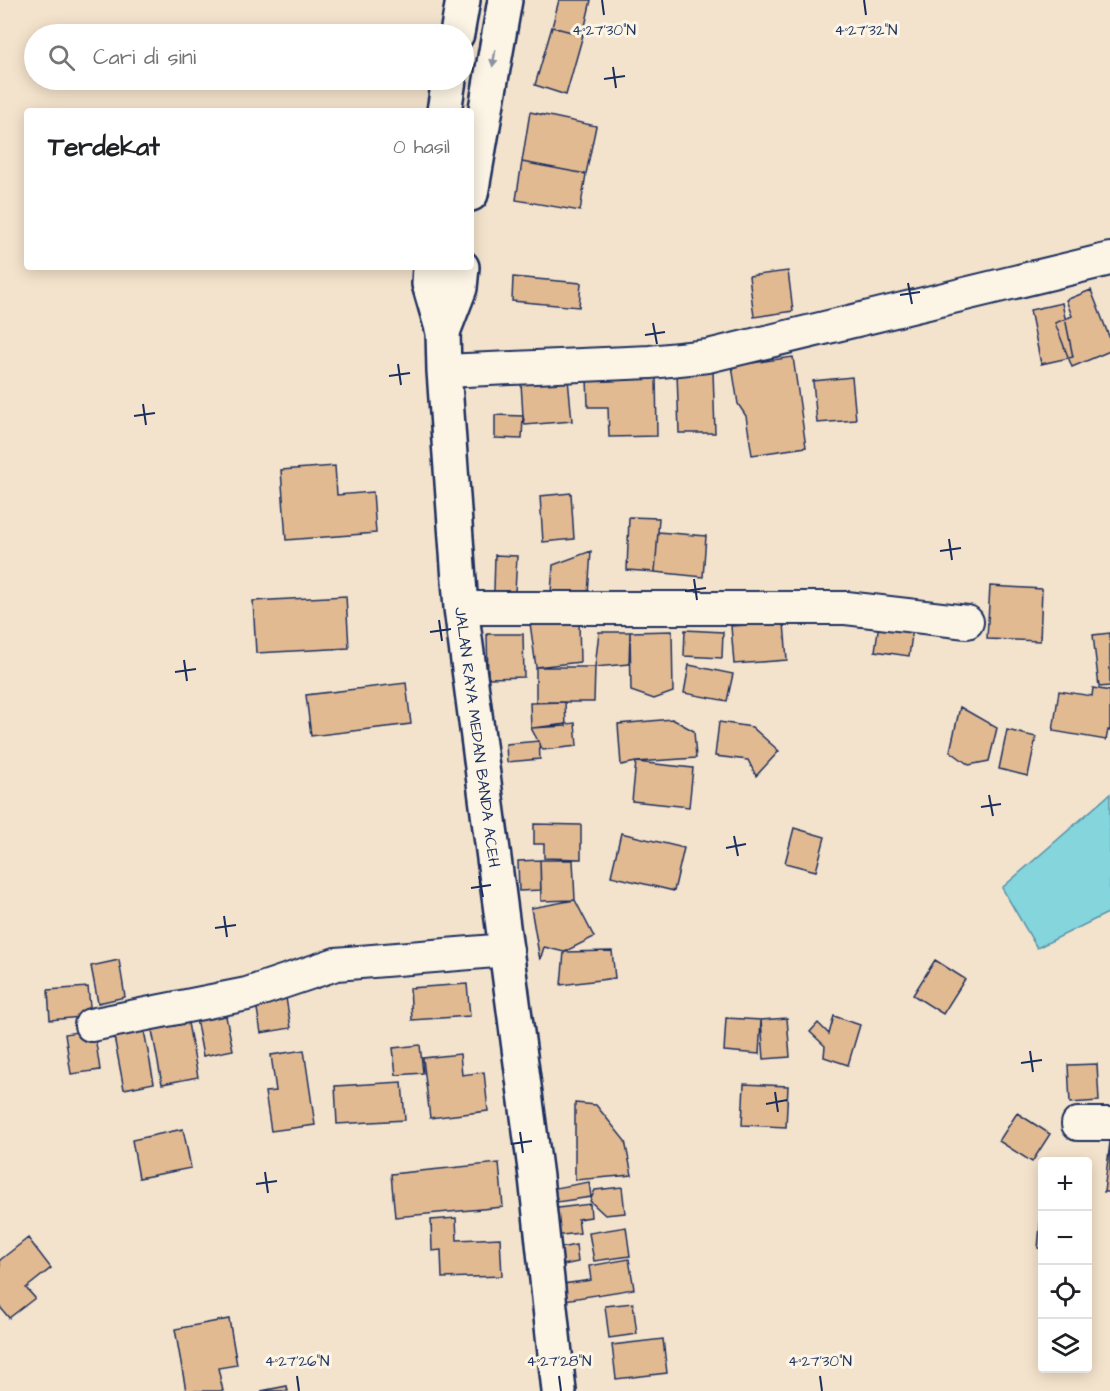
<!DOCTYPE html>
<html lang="id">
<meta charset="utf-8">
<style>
body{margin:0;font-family:"Architects Daughter",sans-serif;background:#f6f6f6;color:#202124}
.controls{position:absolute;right:18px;bottom:18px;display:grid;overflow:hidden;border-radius:6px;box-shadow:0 3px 15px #0003}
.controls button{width:54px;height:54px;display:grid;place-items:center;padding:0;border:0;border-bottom:2px solid #e0e0e0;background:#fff;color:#202124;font:30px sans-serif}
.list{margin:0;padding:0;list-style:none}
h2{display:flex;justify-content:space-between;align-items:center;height:78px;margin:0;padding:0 24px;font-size:26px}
h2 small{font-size:20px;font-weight:400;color:#757577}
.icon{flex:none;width:33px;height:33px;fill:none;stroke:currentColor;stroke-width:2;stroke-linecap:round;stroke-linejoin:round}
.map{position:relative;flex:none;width:1110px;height:1391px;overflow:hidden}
.search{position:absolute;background:#fff;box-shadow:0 3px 15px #0003;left:24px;top:24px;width:450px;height:66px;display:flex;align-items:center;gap:15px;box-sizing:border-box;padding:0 21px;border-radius:33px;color:#757577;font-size:22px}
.panel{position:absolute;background:#fff;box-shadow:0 3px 15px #0003;left:24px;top:108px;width:450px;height:162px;border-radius:6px}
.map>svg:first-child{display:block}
.water{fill:#84d5dc;stroke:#5a93aa;stroke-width:1.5}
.building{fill:#e2ba92;stroke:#1b2f5e;stroke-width:1.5}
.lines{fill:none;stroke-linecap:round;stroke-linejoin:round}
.minor-casing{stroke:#1b2f5e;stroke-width:36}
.trunk-casing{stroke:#1b2f5e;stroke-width:38}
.minor{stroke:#fcf5e5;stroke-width:32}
.trunk{stroke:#fcf5e5;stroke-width:33}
.oneway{fill:#8c92a2}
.ticks{fill:none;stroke:#1b2f5e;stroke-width:2}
.labels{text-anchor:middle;stroke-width:6;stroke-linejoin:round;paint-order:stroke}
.street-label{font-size:16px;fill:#1b2f5e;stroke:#fcf5e5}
.ticks-label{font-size:15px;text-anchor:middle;fill:#1b2f5e;stroke:#fcf5e5;stroke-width:6;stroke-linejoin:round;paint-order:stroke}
</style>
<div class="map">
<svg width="1110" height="1391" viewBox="0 0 1110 1391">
<rect width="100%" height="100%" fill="#f4e3cc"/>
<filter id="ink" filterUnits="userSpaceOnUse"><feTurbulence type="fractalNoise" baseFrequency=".0167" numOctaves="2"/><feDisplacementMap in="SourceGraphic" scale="12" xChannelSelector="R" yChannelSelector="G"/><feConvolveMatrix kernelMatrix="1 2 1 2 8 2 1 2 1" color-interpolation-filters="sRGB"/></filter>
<g filter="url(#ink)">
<!-- water -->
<path class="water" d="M1110,794V912L1037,948L1002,888Z"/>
<!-- building -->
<path class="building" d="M559,0H591L583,35L552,27Z
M552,27L583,35L566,95L535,85Z
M530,112L596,126L586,174L522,162Z
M522,162L586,174L580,211L516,200Z
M788,271L793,311L754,317L749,276Z
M513,277L581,283L579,307L512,301Z
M1091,290L1110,339V351L1072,367L1055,323L1072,316L1066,300Z
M1062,303L1073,357L1041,364L1030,310Z
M793,357L806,447L752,455L746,416L738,404L732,366Z
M713,371L715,433H679L677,372Z
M656,376L657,436L609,437L608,407H588L587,377Z
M852,377L856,420L817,423L813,381Z
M568,379L572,421L525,425L523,416L521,383Z
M495,415L523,416L522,439L495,438Z
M335,466L337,495L373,492L376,533L286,540L281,470Z
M571,493L574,539L543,542L540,496Z
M629,517L659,518L655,572L627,570Z
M658,532L706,536L703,577L655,572Z
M591,551L588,595L551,593L553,565Z
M495,555L517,556L515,592L494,591Z
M990,586L1042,589L1040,641L987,639Z
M346,596L349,648L256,653L253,601Z
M579,622L580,662L536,667L530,623Z
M784,623L787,660L734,664L731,626Z
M879,623L913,628L909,656L875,651Z
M685,630L723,632L722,658L684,656Z
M672,631L673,692L654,699L631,691L630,632Z
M599,632H630L629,664L595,667Z
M1110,633V686L1099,687L1093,635Z
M487,634H523L524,677L488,678Z
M689,665L733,674L727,701L684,693Z
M536,667H595L594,702H536Z
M406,683L411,724L311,736L306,695Z
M1093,688L1110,691V731L1108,730L1106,740L1053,731L1059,691L1092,696Z
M565,702L566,726L531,728L530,703Z
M960,707L997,728L989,761L969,765L950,751Z
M672,719L694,731L696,758L636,762L621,765L618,724Z
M719,722L752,727L779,751L756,776L748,760L715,756Z
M575,723L577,746L543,750L531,728Z
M1007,730L1036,737L1028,776L999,769Z
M539,741L540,759L507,762L506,744Z
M636,762L693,768L689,807L632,801Z
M534,824L581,825V859L544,858V844H534Z
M794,828L825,837L816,871L785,863Z
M621,833L684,848L674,891L611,876Z
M540,860H573L575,900L541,901Z
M540,860L541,890L519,891L518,861Z
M575,900L594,937L564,952L544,947L540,960L531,908Z
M612,951L615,978L561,985L564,952Z
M119,960L125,997L98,1003L91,966Z
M935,960L965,979L943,1014L913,995Z
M467,984L470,1016L412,1020L410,988Z
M88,987L91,1016L50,1020L48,990Z
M285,992L291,1028L261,1033L255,997Z
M224,1007L233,1050L203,1056L195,1013Z
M834,1016L860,1025L848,1065L824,1057L825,1046L810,1032L818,1023L829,1034Z
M726,1018L761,1020L759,1054L724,1051Z
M787,1018L790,1057L764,1059L761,1020Z
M142,1020L154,1083L124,1089L112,1026Z
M188,1023L198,1077L162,1084L152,1030Z
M94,1029L100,1070L71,1074L65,1034Z
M420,1045L423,1073L396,1075L393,1048Z
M304,1050L315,1125L271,1131L265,1092L276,1091L271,1055Z
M460,1054L462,1075L484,1072L488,1111L430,1118L423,1058Z
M1097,1064L1099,1101L1070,1103L1068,1065Z
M402,1082L405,1120L337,1124L335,1086Z
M744,1084L788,1086L786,1127L742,1125Z
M575,1103L596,1105L625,1141L632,1175L575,1180Z
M1017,1113L1050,1134L1032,1162L999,1141Z
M183,1129L191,1168L139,1178L132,1140Z
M1110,1142V1192H1104Z
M499,1163L503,1207L395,1217L391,1174Z
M589,1182L591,1197L557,1202L555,1188Z
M622,1187L625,1213L605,1215L590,1201L595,1190Z
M590,1204L591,1217L578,1219L580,1233L553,1236L550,1209Z
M1042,1205V1249L1038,1248Z
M456,1218L457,1240L500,1238L502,1276L442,1278L441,1250L432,1251L431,1220Z
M626,1227L630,1256L594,1261L589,1233Z
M28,1238L51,1268L26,1288L35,1298L9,1318L0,1307V1260Z
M576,1245L578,1262L563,1265L560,1248Z
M629,1259L634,1289L559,1301L556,1285L591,1280L589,1266Z
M633,1303L637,1334L609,1338L605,1306Z
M229,1319L237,1365L218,1368L223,1391H186L175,1329Z
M663,1339L667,1373L616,1379L612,1345Z
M287,1386L288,1391H261Z"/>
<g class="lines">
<defs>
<path id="minor" d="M444,371L650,362L708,356L1110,259
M461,608H846L967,622
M91,1025L247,994L336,964L507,950
M1078,1124H1110"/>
<g id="trunk">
<path d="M457,34L463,0"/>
<path d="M444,111L449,80"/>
<path d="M471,194L505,0"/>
<path id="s1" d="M430,267L429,284L443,332L444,371L461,608L536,1177L559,1391"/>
<path d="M443,332L460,288L462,267"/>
</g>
</defs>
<!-- minor casing -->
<use href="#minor" class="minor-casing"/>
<!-- trunk casing -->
<use href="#trunk" class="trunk-casing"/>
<!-- minor -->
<use href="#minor" class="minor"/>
<!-- trunk -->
<use href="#trunk" class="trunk"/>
</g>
<!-- one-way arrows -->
<defs><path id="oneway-solid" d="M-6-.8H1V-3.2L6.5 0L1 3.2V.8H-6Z" transform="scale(1.5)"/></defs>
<use class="oneway" href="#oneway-solid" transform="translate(494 58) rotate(99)"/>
</g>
<!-- ticks -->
<path class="ticks" d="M602,0L604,15M864,0L866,15M613,67L616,88M604,79L625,76M908,283L912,304M900,295L920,292M653,323L657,344M645,335L665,332M398,364L401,385M389,376L410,373M143,404L146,425M134,416L155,413M949,539L952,560M940,551L961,548M694,579L697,600M685,591L706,588M439,620L442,641M430,632L451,629M184,660L187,681M175,672L196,669M989,795L993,816M981,807L1001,804M734,836L738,856M726,848L746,844M479,876L483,897M471,888L491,885M224,916L227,937M215,928L236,925M1030,1051L1033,1072M1021,1063L1042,1060M775,1092L778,1112M766,1104L787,1100M520,1132L523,1153M511,1144L532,1141M265,1172L268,1193M256,1184L277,1181M297,1376L299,1391M559,1376L561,1391M820,1376L822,1391"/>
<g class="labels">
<!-- street labels -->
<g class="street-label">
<text dy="6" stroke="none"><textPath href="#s1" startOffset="474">JALAN RAYA MEDAN BANDA ACEH</textPath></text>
</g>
</g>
<g class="ticks-label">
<text x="604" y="35">4°27'30"N</text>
<text x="866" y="35">4°27'32"N</text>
<text x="297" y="1366">4°27'26"N</text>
<text x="559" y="1366">4°27'28"N</text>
<text x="820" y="1366">4°27'30"N</text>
</g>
</svg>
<div class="controls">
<button>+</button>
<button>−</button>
<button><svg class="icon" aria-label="locate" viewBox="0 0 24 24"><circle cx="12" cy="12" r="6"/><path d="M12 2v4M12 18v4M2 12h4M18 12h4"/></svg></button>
<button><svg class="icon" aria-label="layers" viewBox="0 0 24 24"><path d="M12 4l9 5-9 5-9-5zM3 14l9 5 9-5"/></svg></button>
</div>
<div class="search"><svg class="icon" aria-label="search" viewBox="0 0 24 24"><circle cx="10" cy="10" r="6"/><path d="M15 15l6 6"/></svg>Cari di sini</div>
<section class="panel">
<h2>Terdekat<small>0 hasil</small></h2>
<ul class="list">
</ul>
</section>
</div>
